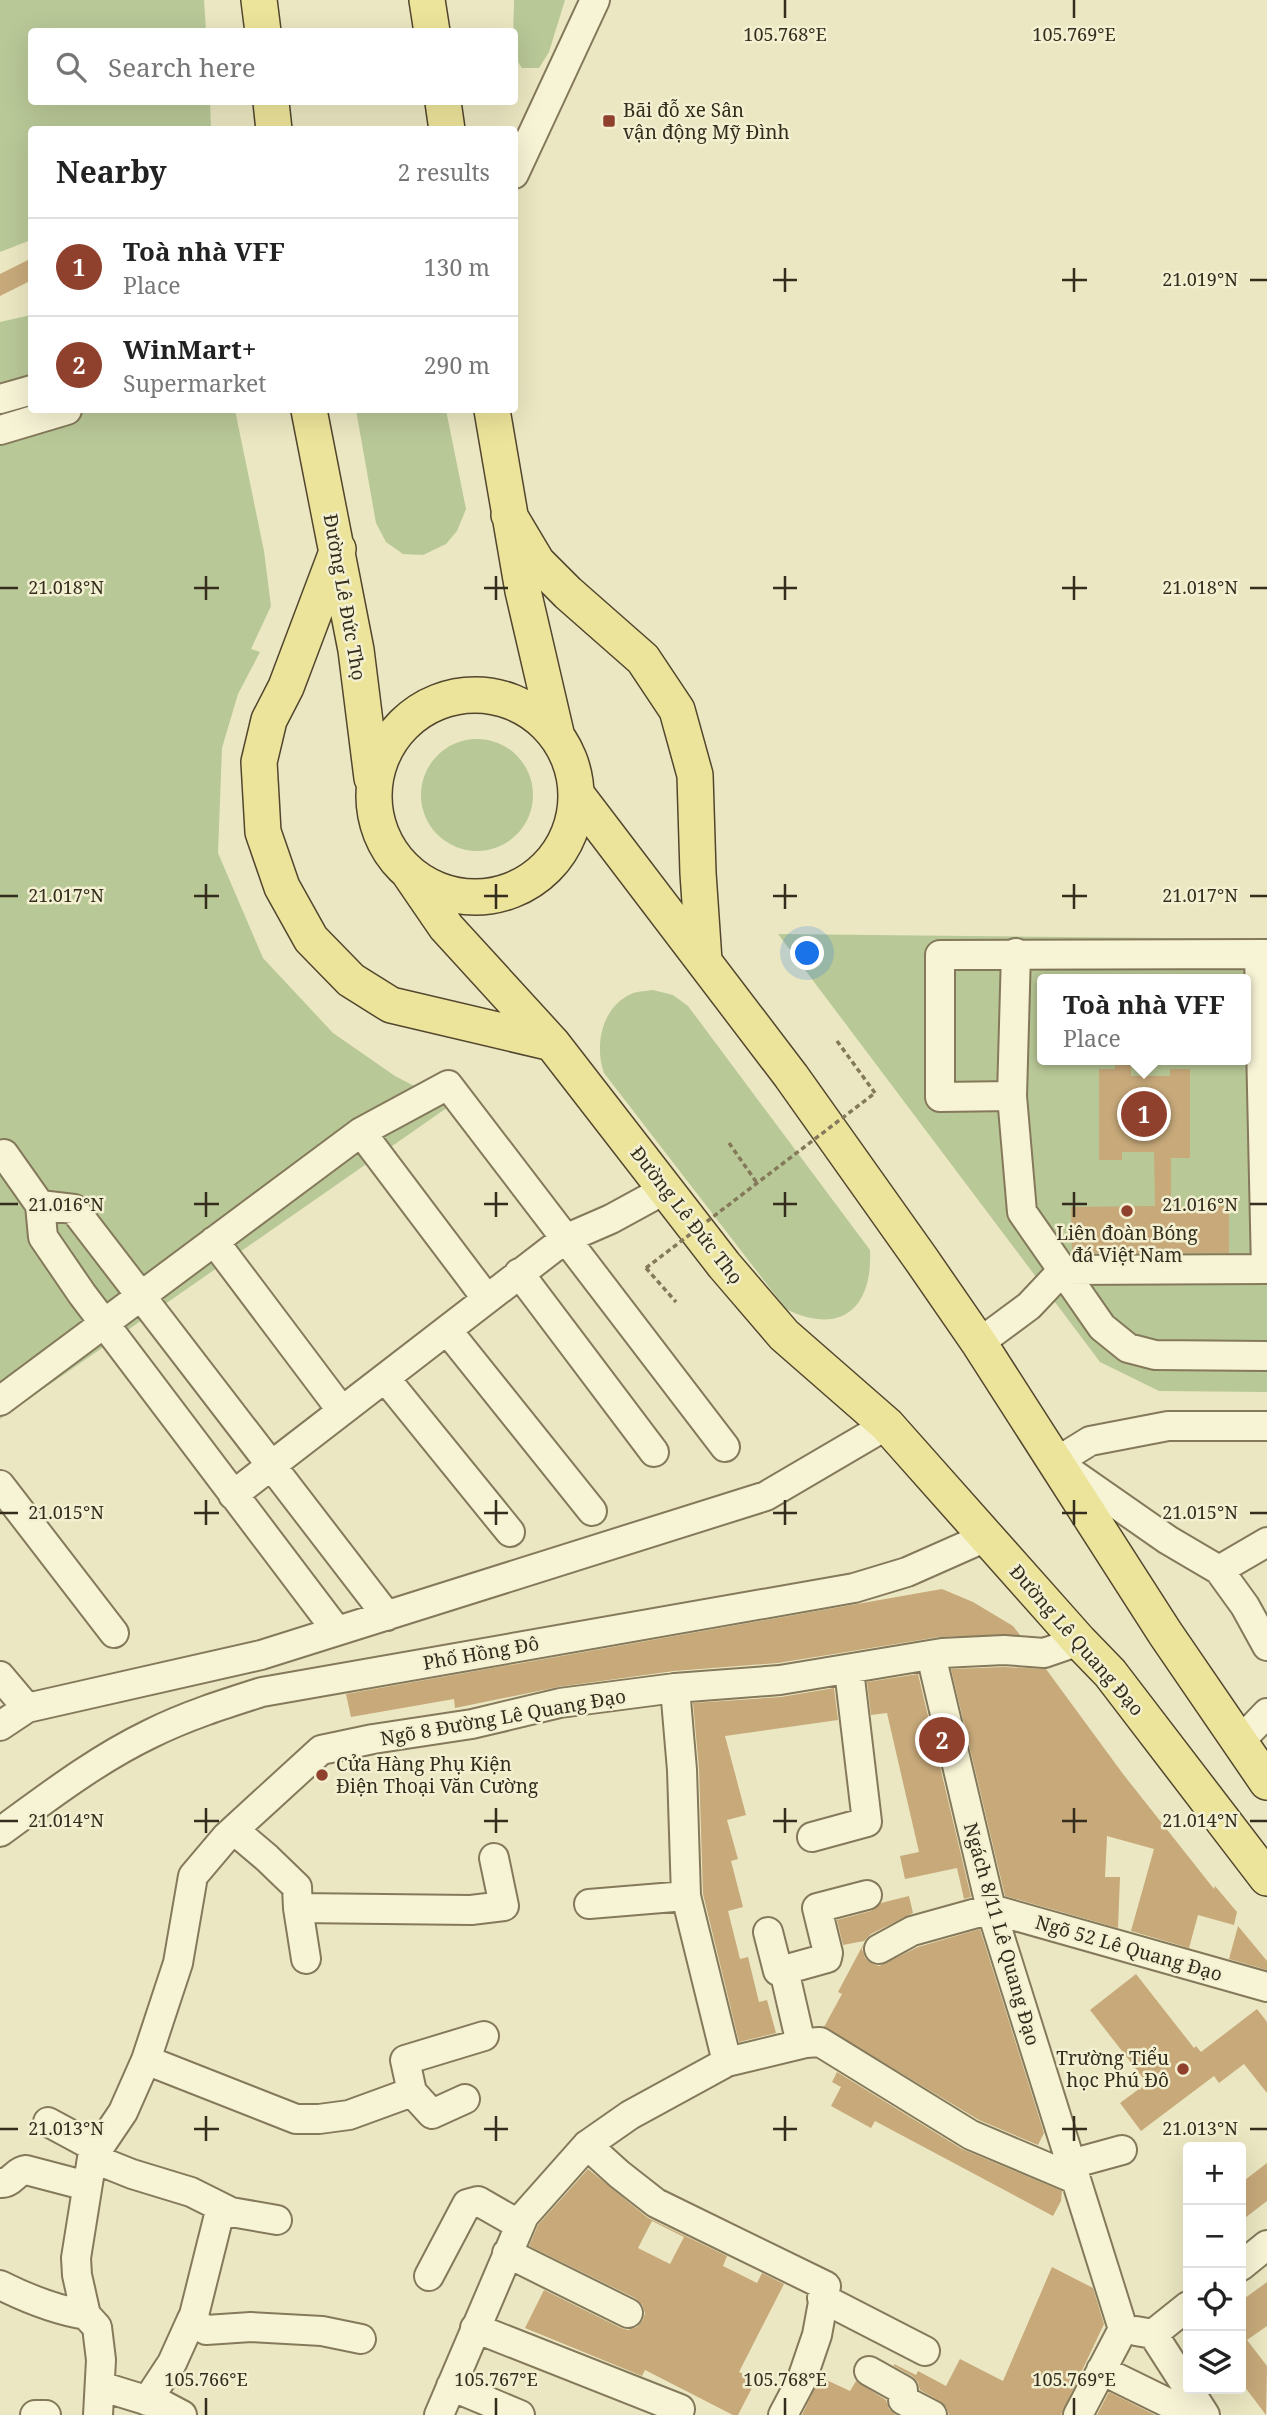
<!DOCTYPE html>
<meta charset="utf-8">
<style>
body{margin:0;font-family:"Noto Serif",serif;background:#f6f6f6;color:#222}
.controls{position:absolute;right:21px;bottom:21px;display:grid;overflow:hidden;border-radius:7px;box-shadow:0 7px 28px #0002}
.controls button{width:63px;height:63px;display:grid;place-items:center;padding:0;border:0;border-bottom:2px solid #e0e0e0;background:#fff;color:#222;font:35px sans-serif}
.you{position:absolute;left:808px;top:954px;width:24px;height:24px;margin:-18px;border:5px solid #fff;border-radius:50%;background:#1a73e8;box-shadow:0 0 0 10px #1a73e833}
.badge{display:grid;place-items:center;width:46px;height:46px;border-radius:50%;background:#8f412e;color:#fff;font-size:23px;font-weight:700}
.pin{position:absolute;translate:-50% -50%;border:4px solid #fff;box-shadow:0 2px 7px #0006}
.popup{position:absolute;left:1037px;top:974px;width:214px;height:91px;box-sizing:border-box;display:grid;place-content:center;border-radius:7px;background:#fff;filter:drop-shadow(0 2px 5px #0005);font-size:23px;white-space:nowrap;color:#767676}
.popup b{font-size:26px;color:#222}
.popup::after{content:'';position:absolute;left:50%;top:100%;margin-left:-14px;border:14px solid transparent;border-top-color:#fff}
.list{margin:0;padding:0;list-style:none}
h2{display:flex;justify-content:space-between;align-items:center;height:91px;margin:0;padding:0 28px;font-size:30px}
h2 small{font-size:23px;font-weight:400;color:#767676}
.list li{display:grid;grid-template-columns:46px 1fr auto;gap:21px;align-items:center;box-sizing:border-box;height:98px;padding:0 28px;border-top:2px solid #e0e0e0}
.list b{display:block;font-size:26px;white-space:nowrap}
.list p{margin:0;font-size:23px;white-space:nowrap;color:#767676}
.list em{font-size:23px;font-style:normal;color:#767676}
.icon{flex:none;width:38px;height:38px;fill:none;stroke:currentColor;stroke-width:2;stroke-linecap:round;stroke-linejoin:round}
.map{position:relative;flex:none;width:1267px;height:2415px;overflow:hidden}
.search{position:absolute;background:#fff;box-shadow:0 7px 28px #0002;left:28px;top:28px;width:490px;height:77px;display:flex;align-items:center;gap:18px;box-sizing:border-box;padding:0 24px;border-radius:7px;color:#767676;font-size:26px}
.panel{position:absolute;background:#fff;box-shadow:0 7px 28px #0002;left:28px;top:126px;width:490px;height:287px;border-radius:7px}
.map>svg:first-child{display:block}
.green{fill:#b9c897;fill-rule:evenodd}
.building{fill:#c7a97a;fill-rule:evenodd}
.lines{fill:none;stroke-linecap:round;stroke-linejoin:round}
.minor-casing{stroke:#84795a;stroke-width:32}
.major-casing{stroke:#52462e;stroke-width:38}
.path{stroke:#84795a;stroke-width:3.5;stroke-dasharray:5 3.5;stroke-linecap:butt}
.minor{stroke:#f7f3d5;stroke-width:28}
.major{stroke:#ede49b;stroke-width:35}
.path-bridge{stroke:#84795a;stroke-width:3.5;stroke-dasharray:5 3.5;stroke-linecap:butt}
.ticks{fill:none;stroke:#342d1e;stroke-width:2.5}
.poi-dot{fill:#8f412e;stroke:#f3f0d1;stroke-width:2.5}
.labels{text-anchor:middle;stroke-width:5;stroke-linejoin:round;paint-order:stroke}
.poi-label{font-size:19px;fill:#342d1e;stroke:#f3f0d1;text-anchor:start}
.street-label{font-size:19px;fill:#342d1e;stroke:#f3f0d1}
.ticks-label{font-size:18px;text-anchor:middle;fill:#342d1e;stroke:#f3f0d1;stroke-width:5;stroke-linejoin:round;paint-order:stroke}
</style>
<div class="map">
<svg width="1267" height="2415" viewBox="0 0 1267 2415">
<rect width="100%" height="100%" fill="#ebe7c2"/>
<!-- green -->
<path class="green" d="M0,0H204L206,31L32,32V102H210L211,129L32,130L31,240L0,252Z
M514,0H565L549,52L539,68H522C510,54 514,19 514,0Z
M31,315L32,410H235L264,551L271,606L251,649L260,652L238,694L222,748L218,853L263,958L333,1033L395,1076L451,1105L0,1419V322Z
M356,410H446L466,509L457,531L446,544L423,555L403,554L386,542L376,523Z
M421 795a56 56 0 1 1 112 0a56 56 0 1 1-112 0Z
M778,934L1267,939V1392L1159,1391L1100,1362ZM1042,979H1246V1060H1042Z
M653,990L673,995L688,1006L870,1250C873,1309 840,1336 786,1309L604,1073C594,1045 602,1007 631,994C637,991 647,991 653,990Z"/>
<!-- building -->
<path class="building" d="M32,258V280L0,296V274Z
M1115,1060H1131V1076H1170V1069H1190V1158H1171V1206H1229V1253H1072L1071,1207L1155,1206L1154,1152H1122V1160H1099V1069H1115Z
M942,1589L973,1602L1013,1626L1020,1635L939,1637L778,1663L674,1671L558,1687L455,1708L454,1699L351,1717L346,1694Z
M1004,1667L1046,1669L1123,1774L1214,1889L1215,1886L1237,1912L1234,1925L1198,1915L1189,1948L1131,1931L1154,1849L1107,1836L1105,1877H1120L1118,1928L1005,1896L951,1669Z
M918,1674L971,1897L964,1899L957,1868L905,1879L900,1856L919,1852L887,1713L871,1715L867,1682Z
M834,1688L838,1720L725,1736L746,1815L727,1820L738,1859L731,1861L743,1907L728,1911L740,1959L748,1957L759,2002L767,2000L776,2033L739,2042L703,1894L699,1769L693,1703L781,1697Z
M909,1896L913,1913L871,1934L864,1941L843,1945L837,1920L871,1911L881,1903Z
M1238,1926L1267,1961V1970L1229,1959Z
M980,1929L1044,2133L1038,2145L979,2120L824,2027L842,1994L838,1992L864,1943L862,1949L865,1958L871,1963L879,1966L918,1947Z
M1136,1974L1194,2048L1196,2046L1201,2052L1257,2009L1267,2022V2093L1244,2064L1219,2083L1214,2076L1141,2131L1120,2103L1147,2083L1090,2010Z
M837,2072L962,2149L1062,2191L1061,2201L1053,2216L875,2121L871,2128L831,2106L841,2087L832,2082Z
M1267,2163V2201L1241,2221V2183Z
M588,2169L648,2218L727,2256L723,2266L757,2283L762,2273L784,2284L739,2372L756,2380L738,2415H733L645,2370L642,2376L525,2328L544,2290L621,2328L628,2330L637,2327L643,2320L645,2313L642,2304L635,2298L529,2246L538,2225ZM652,2221L684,2237L670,2264L638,2248Z
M1052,2267L1093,2288L1104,2324L1061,2415H949L946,2407L940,2401L920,2390L918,2382L912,2376L894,2366V2364L916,2375L918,2371L946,2386L960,2359L1003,2381Z
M1267,2282V2326L1247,2340L1267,2366L1266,2415L1241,2382V2301Z
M820,2377L850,2391L856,2381L886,2400L889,2409L896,2415H802Z
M1109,2392L1155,2415H1097Z"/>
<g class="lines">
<defs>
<path id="minor" d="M514,174L595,0
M0,399L32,390
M0,430L67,410
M1016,953L1012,1096L1022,1212L1102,1327L1128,1348L1155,1355L1267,1356
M1259,954L1266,1269
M1012,1096L940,1097V955L1267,954
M361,1132L487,1299
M4,1154L40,1205L43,1237L82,1294L337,1631
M40,1205L74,1209L387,1616
M214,1241L342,1411
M519,1273L654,1452
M447,1330L592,1511
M979,1343L1029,1306L1063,1270L1267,1269
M385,1378L510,1532
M0,1401L361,1132L448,1085L725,1447
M1267,1426H1168L1090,1441L1056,1462L1168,1540L1219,1570L1245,1606L1267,1646
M0,1485L114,1633
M233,1495L565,1239L611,1219L666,1189
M1219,1570L1267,1542
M931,1655L991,1909L1123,2329
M0,1676L27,1708
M675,1688L682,1770L686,1896L727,2062
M0,1726L27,1708L261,1655L766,1496L887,1425
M1239,1742L1267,1713
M234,1830L267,1858L297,1887L298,1908L471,1910L504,1906L494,1858
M0,1832C48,1797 96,1760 150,1734C186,1716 224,1704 262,1692L854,1588L907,1572L986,1537
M812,1837L867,1822L849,1670
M589,1904L686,1896
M298,1908L306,1959
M991,1909L1267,1987
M768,1932L778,1971L784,1970
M879,1949L912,1931L991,1909
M801,2044L784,1970L827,1958L828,1953L817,1908L867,1895
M146,2060L296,2119H319L349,2115L412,2092L405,2060L484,2036
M412,2092L432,2114L465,2099
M48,2122L98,2149
M587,2145L619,2174L656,2203L826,2286L817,2335L802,2379L783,2415
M92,2158L132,2174L191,2192L231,2212L277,2220
M1071,2164L1122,2150
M0,2183C12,2184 15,2171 26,2170L87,2186
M221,2207L194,2315L191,2321L206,2330L251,2327L322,2331L361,2339
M507,2253L628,2313
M1241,2266L1267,2245
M429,2276L467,2204L478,2201L520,2225
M0,2285C28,2299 55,2310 86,2315
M822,2298L925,2351
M475,2328L680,2409
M1136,2331L1153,2334L1188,2306
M1153,2334L1205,2415
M1101,2370L1193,2415
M869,2371L903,2390V2400L932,2415
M100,2386L165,2406L182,2415
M451,2386L520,2415
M147,2401L172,2363L191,2321
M35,2415H46
M98,2415L101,2360L97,2327L86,2315L77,2275L76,2258L92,2158L123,2112L146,2060L178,1963L193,1876L226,1837L321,1750L373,1739L472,1724L560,1703L675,1688L780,1680L942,1653L1004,1650L1044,1653L1079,1641
M439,2415L524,2216L587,2145L630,2115L727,2062L806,2043L820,2042L971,2135L1075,2179
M1078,2415L1123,2329"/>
<path id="major" d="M259,0L263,32
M427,0L432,32
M271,102L274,130
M443,102L447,130
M309,410L356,650L372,778
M492,410L523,591L556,733
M509,515L537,562L568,593L643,659L677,710L695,775L698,873L704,961
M338,549L286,687L269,720L259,762L263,832L282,887L311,939L351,980L391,1005L552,1043
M374 796a101 101 0 1 1 202 0a101 101 0 1 1-202 0Z
M577,795L791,1076L921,1259L979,1343L1165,1633L1267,1782
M409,873L446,927L552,1043L724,1265L784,1335L887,1425L1079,1641L1110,1673L1267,1878"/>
</defs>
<!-- minor casing -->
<use href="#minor" class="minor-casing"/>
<!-- major casing -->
<use href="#major" class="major-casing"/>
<!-- path -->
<path class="path" d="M837,1041L875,1093
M729,1143L757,1183
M646,1268L676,1302"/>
<!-- minor -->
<use href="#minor" class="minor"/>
<!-- major -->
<use href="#major" class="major"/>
<!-- path-bridge -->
<path class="path-bridge" d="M646,1268L875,1093"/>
</g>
<!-- ticks -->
<path class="ticks" d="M785,0V18M1074,0V18M785,268V292M1074,268V292M773,280H797M1062,280H1087M1250,280H1267M206,576V600M496,576V600M785,576V600M1074,576V600M0,588H18M194,588H219M484,588H508M773,588H797M1062,588H1087M1250,588H1267M206,884V909M496,884V909M785,884V909M1074,884V909M0,896H18M194,896H219M484,896H508M773,896H797M1062,896H1087M1250,896H1267M206,1192V1217M496,1192V1217M785,1192V1217M1074,1192V1217M0,1204H18M194,1204H219M484,1204H508M773,1204H797M1062,1204H1087M1250,1204H1267M206,1500V1525M496,1500V1525M785,1500V1525M1074,1500V1525M0,1513H18M194,1513H219M484,1513H508M773,1513H797M1062,1513H1087M1250,1513H1267M206,1808V1833M496,1808V1833M785,1808V1833M1074,1808V1833M0,1821H18M194,1821H219M484,1821H508M773,1821H797M1062,1821H1087M1250,1821H1267M206,2116V2141M496,2116V2141M785,2116V2141M1074,2116V2141M0,2129H18M194,2129H219M484,2129H508M773,2129H797M1062,2129H1087M1250,2129H1267M206,2398V2415M496,2398V2415M785,2398V2415M1074,2398V2415"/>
<!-- markers -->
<g class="poi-dot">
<rect x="602" y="114" width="14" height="14" rx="3.5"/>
<circle cx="1127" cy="1211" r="7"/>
<circle cx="322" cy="1775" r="7"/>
<circle cx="1183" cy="2069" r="7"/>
</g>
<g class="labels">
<!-- poi labels -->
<g class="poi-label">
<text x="623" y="117">Bãi đỗ xe Sân<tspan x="623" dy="22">vận động Mỹ Đình</tspan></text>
<text x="1127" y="1240" text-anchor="middle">Liên đoàn Bóng<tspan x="1127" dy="22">đá Việt Nam</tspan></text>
<text x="336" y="1771">Cửa Hàng Phụ Kiện<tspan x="336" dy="22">Điện Thoại Văn Cường</tspan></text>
<text x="1169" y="2065" text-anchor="end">Trường Tiểu<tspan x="1169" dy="22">học Phú Đô</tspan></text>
</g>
<!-- street labels -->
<g class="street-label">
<text transform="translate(345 597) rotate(80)" y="7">Đường Lê Đức Thọ</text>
<text transform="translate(687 1215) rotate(52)" y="7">Đường Lê Đức Thọ</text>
<text transform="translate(1077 1640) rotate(49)" y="7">Đường Lê Quang Đạo</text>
<text transform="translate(481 1653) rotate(-10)" y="7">Phố Hồng Đô</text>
<text transform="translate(503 1717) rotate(-10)" y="7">Ngõ 8 Đường Lê Quang Đạo</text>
<text transform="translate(1002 1934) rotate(74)" y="7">Ngách 8/11 Lê Quang Đạo</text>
<text transform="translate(1129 1948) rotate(16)" y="7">Ngõ 52 Lê Quang Đạo</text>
</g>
</g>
<g class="ticks-label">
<text x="785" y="41">105.768°E</text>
<text x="1074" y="41">105.769°E</text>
<text x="1200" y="286">21.019°N</text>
<text x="66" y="594">21.018°N</text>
<text x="1200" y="594">21.018°N</text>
<text x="66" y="902">21.017°N</text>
<text x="1200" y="902">21.017°N</text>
<text x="66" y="1211">21.016°N</text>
<text x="1200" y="1211">21.016°N</text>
<text x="66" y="1519">21.015°N</text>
<text x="1200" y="1519">21.015°N</text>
<text x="66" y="1827">21.014°N</text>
<text x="1200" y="1827">21.014°N</text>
<text x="66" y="2135">21.013°N</text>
<text x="1200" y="2135">21.013°N</text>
<text x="206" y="2386">105.766°E</text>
<text x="496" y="2386">105.767°E</text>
<text x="785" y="2386">105.768°E</text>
<text x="1074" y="2386">105.769°E</text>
</g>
</svg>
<div class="controls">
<button>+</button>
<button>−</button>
<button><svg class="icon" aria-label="locate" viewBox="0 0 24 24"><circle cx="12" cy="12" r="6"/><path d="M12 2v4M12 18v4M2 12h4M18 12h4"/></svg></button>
<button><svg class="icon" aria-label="layers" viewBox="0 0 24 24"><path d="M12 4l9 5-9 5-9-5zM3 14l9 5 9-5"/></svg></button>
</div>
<div class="you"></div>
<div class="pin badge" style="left:1144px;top:1114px">1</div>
<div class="popup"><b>Toà nhà VFF</b>Place</div>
<div class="pin badge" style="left:942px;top:1740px">2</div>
<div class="search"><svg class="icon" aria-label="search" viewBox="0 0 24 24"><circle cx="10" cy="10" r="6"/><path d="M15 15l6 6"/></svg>Search here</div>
<section class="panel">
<h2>Nearby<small>2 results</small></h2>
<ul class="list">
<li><span class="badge">1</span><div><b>Toà nhà VFF</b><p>Place</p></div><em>130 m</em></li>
<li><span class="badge">2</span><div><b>WinMart+</b><p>Supermarket</p></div><em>290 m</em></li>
</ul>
</section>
</div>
